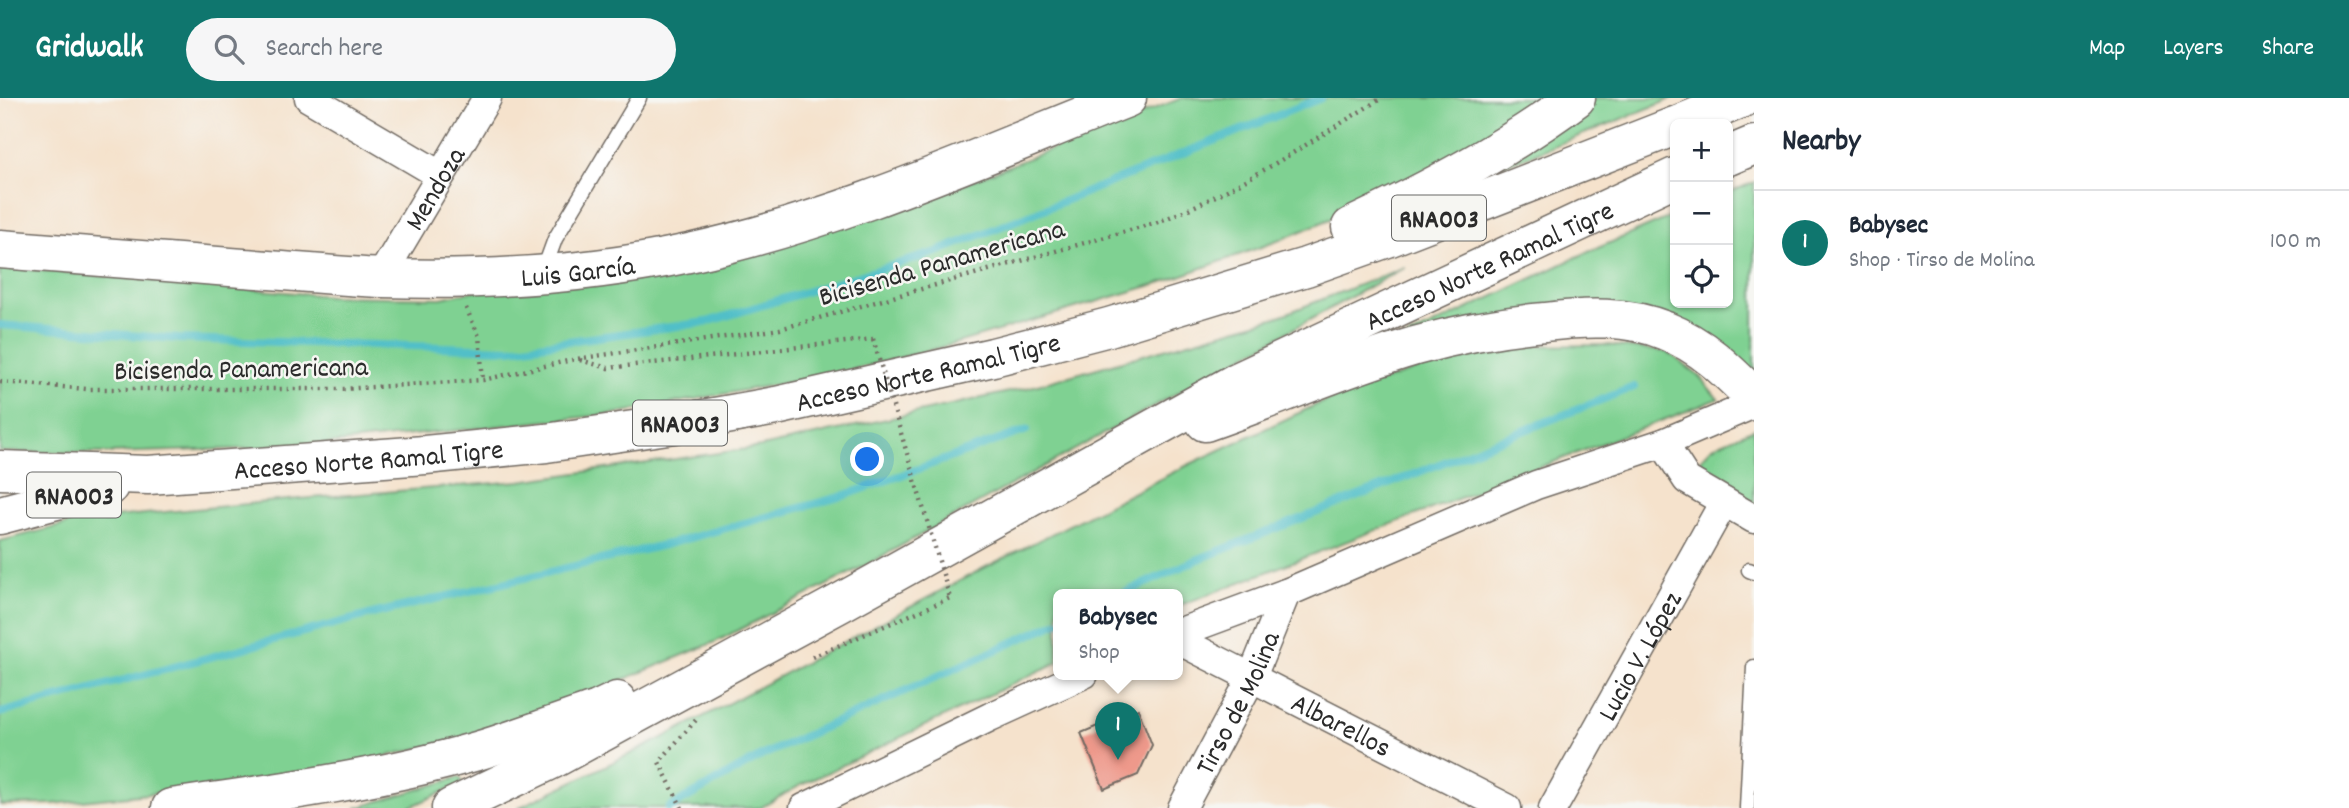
<!DOCTYPE html>
<meta charset="utf-8">
<style>
body{margin:0;font-family:Dekko,sans-serif;background:#f6f6f7;color:#1f2937}
.controls{position:absolute;right:21px;top:21px;display:grid;overflow:hidden;border-radius:10px;box-shadow:0 2px 5px #0004}
.controls button{width:63px;height:63px;display:grid;place-items:center;padding:0;border:0;border-bottom:2px solid #e0e1e3;background:#fff;color:#1f2937;font:35px sans-serif}
.you{position:absolute;left:868px;top:362px;width:24px;height:24px;margin:-18px;border:5px solid #fff;border-radius:50%;background:#1a73e8;box-shadow:0 0 0 10px #1a73e833}
.badge{display:grid;place-items:center;width:46px;height:46px;border-radius:50%;background:#0f766e;color:#fff;font-size:23px;font-weight:700}
.pin{position:absolute;translate:-50% -58px;filter:drop-shadow(0 2px 4px #0008)}
.pin::after{content:'';position:absolute;top:37px;width:24px;height:21px;background:inherit;clip-path:polygon(0 0,100% 0,50% 100%)}
.popup{position:absolute;left:1053px;top:491px;width:130px;height:91px;box-sizing:border-box;display:grid;place-content:center;border-radius:10px;background:#fff;filter:drop-shadow(0 2px 5px #0005);font-size:23px;white-space:nowrap;color:#747a83}
.popup b{font-size:26px;color:#1f2937}
.popup::after{content:'';position:absolute;left:50%;top:100%;margin-left:-14px;border:14px solid transparent;border-top-color:#fff}
.list{margin:0;padding:0;list-style:none}
h2{display:flex;justify-content:space-between;align-items:center;height:91px;margin:0;padding:0 28px;font-size:30px}
h2 small{font-size:23px;font-weight:400;color:#747a83}
.list li{display:grid;grid-template-columns:46px 1fr auto;gap:21px;align-items:center;box-sizing:border-box;height:105px;padding:0 28px;border-top:2px solid #e0e1e3}
.list b{display:block;font-size:26px;white-space:nowrap}
.list p{margin:0;font-size:23px;white-space:nowrap;color:#747a83}
.list em{font-size:23px;font-style:normal;color:#747a83}
.icon{flex:none;width:38px;height:38px;fill:none;stroke:currentColor;stroke-width:2;stroke-linecap:round;stroke-linejoin:round}
.map{position:relative;flex:none;width:1754px;height:710px;overflow:hidden}
header{display:flex;align-items:center;gap:42px;box-sizing:border-box;height:98px;padding:0 35px;background:#0f766e;color:#fff}
header strong{font-size:33px}
nav{display:flex;gap:38px;margin-inline-start:auto;font-size:24px}
.search{width:490px;height:63px;background:#f6f6f7;display:flex;align-items:center;gap:18px;box-sizing:border-box;padding:0 24px;border-radius:38px;color:#747a83;font-size:26px}
main{display:flex}
aside{flex:1;background:#fff}
.map>svg:first-child{display:block}
.green{fill:#7fd192;stroke:#557e5e;stroke-width:2}
.lines{fill:none;stroke-linecap:round;stroke-linejoin:round}
.stream{stroke:#51bfc8;stroke-width:8}
.building{fill:#ee998b}
.lane-casing{stroke:#726b63;stroke-width:17}
.street-casing{stroke:#726b63;stroke-width:31}
.secondary-casing{stroke:#726b63;stroke-width:41}
.highway-casing{stroke:#726b63;stroke-width:41}
.path{stroke:#726b63;stroke-width:4.5;stroke-dasharray:2 5;stroke-linecap:butt}
.lane{stroke:#fff;stroke-width:14}
.street{stroke:#fff;stroke-width:28}
.secondary{stroke:#fff;stroke-width:38}
.highway{stroke:#fff;stroke-width:38}
.path-bridge{stroke:#726b63;stroke-width:4.5;stroke-dasharray:2 5;stroke-linecap:butt}
.labels{text-anchor:middle;stroke-width:5;stroke-linejoin:round;paint-order:stroke}
.shield{fill:#f6f6f2;stroke:#686867;stroke-width:2}
.shield-label{font-size:26px;font-weight:bold;fill:#2b2b2b}
.street-label{font-size:28px;fill:#2b2b2b;stroke:#f6f6f2}
</style>
<header>
<strong>Gridwalk</strong>
<div class="search"><svg class="icon" aria-label="search" viewBox="0 0 24 24"><circle cx="10" cy="10" r="6"/><path d="M15 15l6 6"/></svg>Search here</div>
<nav><a>Map</a><a>Layers</a><a>Share</a></nav>
</header>
<main>
<div class="map">
<svg width="1754" height="710" viewBox="0 0 1754 710">
<rect width="100%" height="100%" fill="#f6f6f2"/>
<filter id="ink" filterUnits="userSpaceOnUse"><feTurbulence type="fractalNoise" baseFrequency=".0143" numOctaves="2"/><feDisplacementMap in="SourceGraphic" scale="14" xChannelSelector="R" yChannelSelector="G"/><feConvolveMatrix kernelMatrix="1 2 1 2 8 2 1 2 1" color-interpolation-filters="sRGB"/></filter>
<filter id="wash" filterUnits="userSpaceOnUse"><feTurbulence type="fractalNoise" baseFrequency=".00686" numOctaves="4" result="noise"/><feDisplacementMap in="SourceGraphic" scale="28" xChannelSelector="R" yChannelSelector="G"/><feGaussianBlur stdDeviation="1.57" result="paint"/><feColorMatrix in="noise" values="0 0 0 0 0 0 0 0 0 0 0 0 0 0 0 0 0 1.4 0 .05"/><feComposite in="paint" operator="in"/></filter>
<g filter="url(#wash)">
<rect width="100%" height="100%" fill="#f5e2cc"/>
<!-- green -->
<path class="green" d="M1182,0H1554L1383,99L1275,144L1163,184L950,247L840,275L613,316L299,349L108,355L0,354V169L330,198L441,200L955,89Z
M1594,0H1674L1451,89Z
M1754,84V274L1638,218L1389,248L1579,158L1675,117V205H1728V95Z
M1405,169L868,466L715,544L581,599L451,643L335,670L196,691L53,706L0,707V443L84,422L287,402L520,383L761,349L1027,290L1277,219Z
M1608,247L1668,254L1700,279L1718,301L1178,508V496H1058V564L801,687L760,710H518L659,642L984,470L1186,368L1318,306L1429,267L1521,248Z
M1754,331V413L1700,374L1701,361L1712,349Z
M460,679L463,685L408,710H356Z"/>
<g class="lines">
<!-- stream -->
<path class="stream" d="M0,227L179,241L510,251L707,224L937,154L1321,0
M1122,496L1194,463L1634,289
M0,615L372,516L668,446L843,398L1027,332
M669,710L763,657L1058,524"/>
</g>
<g id="blocks">
<!-- building -->
<path class="building" d="M1138,611L1152,647L1138,677L1104,691L1081,635Z"/>
</g>
</g>
<g filter="url(#ink)">
<use href="#blocks" fill-opacity="0" stroke="#726b63" stroke-width="2"/>
<g class="lines">
<defs>
<path id="lane" d="M543,174L555,141L639,0
M1749,472L1754,474
M1747,710L1754,569"/>
<g id="street">
<path d="M309,0L440,77"/>
<path id="s1" d="M380,180L487,0"/>
<path d="M1663,345L1687,382L1754,421"/>
<path d="M1178,535L1286,495L1536,387L1663,345L1754,306"/>
<path id="s2" d="M1178,542L1507,710"/>
<path d="M804,710L990,619L1084,576"/>
<path id="s3" d="M1182,710L1252,579L1286,495"/>
<path id="s4" d="M1553,710L1724,404"/>
</g>
<g id="secondary">
<path id="s5" d="M0,151C81,157 162,164 243,170C290,173 336,178 383,180C485,183 589,177 689,155C841,122 983,57 1127,0"/>
</g>
<g id="highway">
<path d="M1680,26L1743,0"/>
<path d="M1728,58L1754,47"/>
<path d="M1351,129C1430,92 1506,52 1576,0"/>
<path d="M1205,324C1275,300 1343,269 1415,248C1458,236 1501,228 1545,224C1585,219 1628,217 1666,233C1702,247 1727,272 1754,299"/>
<path id="s6" d="M0,372L148,377L425,357L546,345L681,325L776,308L993,259L1109,229L1306,169L1390,139L1675,28"/>
<path d="M0,417L109,388"/>
<path d="M171,710C273,695 377,682 477,653C518,641 558,625 598,612L617,603"/>
<path id="s7" d="M451,710L553,661L840,505L1237,284L1675,79"/>
</g>
</defs>
<!-- lane casing -->
<use href="#lane" class="lane-casing"/>
<!-- street casing -->
<use href="#street" class="street-casing"/>
<!-- secondary casing -->
<use href="#secondary" class="secondary-casing"/>
<!-- highway casing -->
<use href="#highway" class="highway-casing"/>
<!-- path -->
<path class="path" d="M466,210L479,238L483,282
M580,262L608,270L873,241
M0,284L87,291H343L483,282L576,261L780,231L1155,125C1236,94 1308,45 1382,0
M812,559L950,500
M682,710L659,664L696,622"/>
<!-- lane -->
<use href="#lane" class="lane"/>
<!-- street -->
<use href="#street" class="street"/>
<!-- secondary -->
<use href="#secondary" class="secondary"/>
<!-- highway -->
<use href="#highway" class="highway"/>
<!-- path-bridge -->
<path class="path-bridge" d="M873,241L950,500"/>
</g>
</g>
<g class="labels">
<!-- shield labels -->
<g class="shield">
<rect x="1392" y="97.5" width="94" height="45" rx="5"/>
<rect x="633" y="302.5" width="94" height="45" rx="5"/>
<rect x="27" y="374.5" width="94" height="45" rx="5"/>
</g>
<g class="shield-label">
<text x="1439" y="129">RNA003</text>
<text x="680" y="334">RNA003</text>
<text x="74" y="406">RNA003</text>
</g>
<!-- street labels -->
<g class="street-label">
<text dy="10" stroke="none"><textPath href="#s1" startOffset="105">Mendoza</textPath></text>
<text transform="translate(941 163) rotate(-16)" y="10">Bicisenda Panamericana</text>
<text dy="10" stroke="none"><textPath href="#s7" startOffset="1172">Acceso Norte Ramal Tigre</textPath></text>
<text dy="10" stroke="none"><textPath href="#s5" startOffset="579">Luis García</textPath></text>
<text transform="translate(241 269) rotate(-1)" y="10">Bicisenda Panamericana</text>
<text dy="10" stroke="none"><textPath href="#s6" startOffset="936">Acceso Norte Ramal Tigre</textPath></text>
<text dy="10" stroke="none"><textPath href="#s6" startOffset="369">Acceso Norte Ramal Tigre</textPath></text>
<text dy="10" stroke="none"><textPath href="#s4" startOffset="175">Lucio V. López</textPath></text>
<text dy="10" stroke="none"><textPath href="#s3" startOffset="119">Tirso de Molina</textPath></text>
<text dy="10" stroke="none"><textPath href="#s2" startOffset="184">Albarellos</textPath></text>
</g>
</g>
</svg>
<div class="controls">
<button>+</button>
<button>−</button>
<button><svg class="icon" aria-label="locate" viewBox="0 0 24 24"><circle cx="12" cy="12" r="6"/><path d="M12 2v4M12 18v4M2 12h4M18 12h4"/></svg></button>
</div>
<div class="you"></div>
<div class="pin badge" style="left:1118px;top:662px">1</div>
<div class="popup"><b>Babysec</b>Shop</div>
</div>
<aside>
<h2>Nearby<small></small></h2>
<ul class="list">
<li><span class="badge">1</span><div><b>Babysec</b><p>Shop · Tirso de Molina</p></div><em>100 m</em></li>
</ul>
</aside>
</main>
